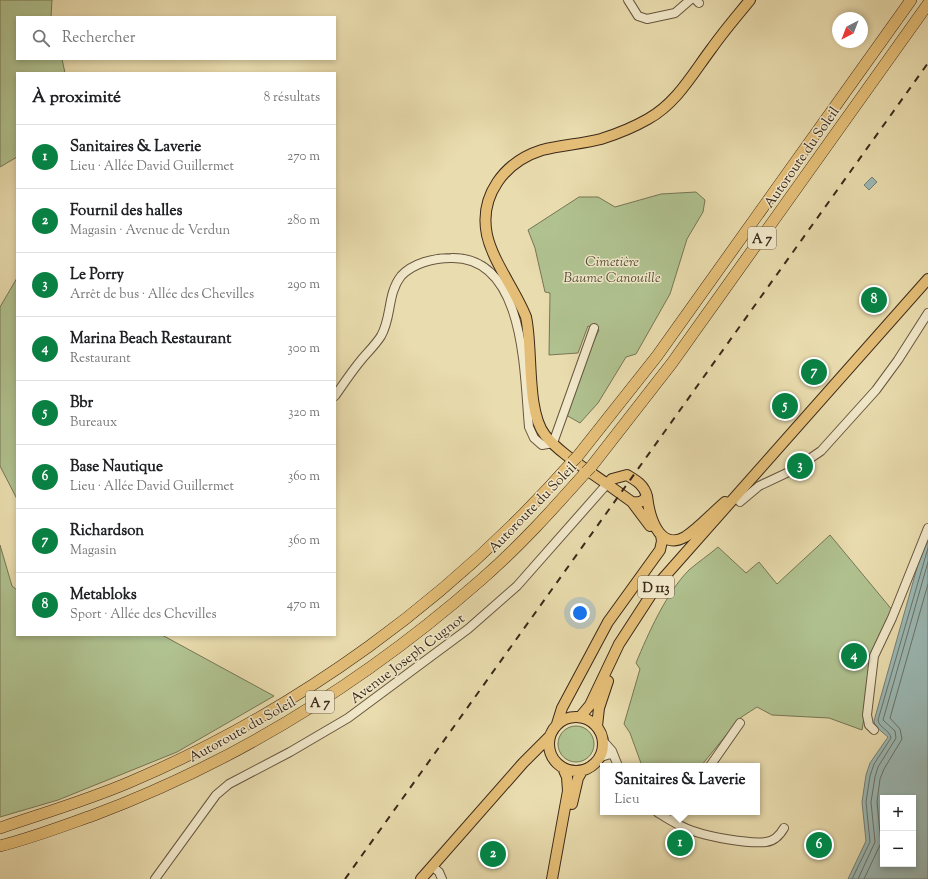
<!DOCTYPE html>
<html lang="fr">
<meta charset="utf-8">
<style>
body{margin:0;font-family:"Sorts Mill Goudy",serif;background:#f2f2f2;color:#202124}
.controls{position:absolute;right:12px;bottom:12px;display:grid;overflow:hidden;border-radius:0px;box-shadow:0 2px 6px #0003}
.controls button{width:36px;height:36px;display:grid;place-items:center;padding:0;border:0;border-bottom:1px solid #e0e0e0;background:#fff;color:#202124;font:20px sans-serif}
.compass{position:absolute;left:832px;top:12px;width:36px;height:36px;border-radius:50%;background:#fff;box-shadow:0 2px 6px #0003;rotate:222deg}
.you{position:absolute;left:580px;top:613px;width:14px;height:14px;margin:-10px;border:3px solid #fff;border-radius:50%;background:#1a73e8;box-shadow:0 0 0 6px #1a73e833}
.badge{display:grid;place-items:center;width:26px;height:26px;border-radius:50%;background:#0b8043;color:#fff;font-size:13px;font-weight:700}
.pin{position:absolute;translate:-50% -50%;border:2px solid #fff;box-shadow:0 1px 4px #0006}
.popup{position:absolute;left:600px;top:763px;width:160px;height:52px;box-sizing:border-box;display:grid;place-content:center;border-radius:0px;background:#fff;filter:drop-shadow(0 1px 3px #0005);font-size:13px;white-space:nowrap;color:#757577}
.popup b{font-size:15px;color:#202124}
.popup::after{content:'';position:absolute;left:50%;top:100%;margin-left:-8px;border:8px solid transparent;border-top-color:#fff}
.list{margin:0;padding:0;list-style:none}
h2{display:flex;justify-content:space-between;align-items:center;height:52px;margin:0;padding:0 16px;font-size:17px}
h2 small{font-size:13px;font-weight:400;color:#757577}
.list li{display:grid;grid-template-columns:26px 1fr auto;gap:12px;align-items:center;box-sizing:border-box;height:64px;padding:0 16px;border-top:1px solid #e0e0e0}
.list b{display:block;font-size:15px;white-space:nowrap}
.list p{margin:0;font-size:13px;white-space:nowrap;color:#757577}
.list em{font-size:13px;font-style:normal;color:#757577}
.icon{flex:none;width:22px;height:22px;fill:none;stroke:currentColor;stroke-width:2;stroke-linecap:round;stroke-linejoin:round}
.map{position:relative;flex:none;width:928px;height:879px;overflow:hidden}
.search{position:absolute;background:#fff;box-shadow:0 2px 6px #0003;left:16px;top:16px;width:320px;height:44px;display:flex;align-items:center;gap:10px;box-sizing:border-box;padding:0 14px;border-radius:0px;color:#757577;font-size:15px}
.panel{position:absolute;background:#fff;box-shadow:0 2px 6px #0003;left:16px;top:72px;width:320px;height:564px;border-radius:0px}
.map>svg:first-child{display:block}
.green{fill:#b0c290;stroke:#767655}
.water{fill:#9bb9b5;stroke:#757f77;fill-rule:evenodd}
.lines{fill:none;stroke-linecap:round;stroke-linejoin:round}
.shore{stroke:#6b7168;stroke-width:1}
.minor-casing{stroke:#66563f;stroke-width:10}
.major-casing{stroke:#3b291a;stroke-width:12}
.highway-casing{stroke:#3b291a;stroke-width:12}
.minor{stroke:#f1e8ca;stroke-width:8}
.major{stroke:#e4be77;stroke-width:10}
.highway{stroke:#e4be77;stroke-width:11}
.rail{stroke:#3b291a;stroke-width:2;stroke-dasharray:7 7;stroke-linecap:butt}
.highway-bridge-casing{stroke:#3b291a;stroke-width:12;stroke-linecap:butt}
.highway-bridge{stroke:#e4be77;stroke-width:11}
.labels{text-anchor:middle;stroke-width:3;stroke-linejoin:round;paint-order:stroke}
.shield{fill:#f1e8ca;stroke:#72624f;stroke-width:1}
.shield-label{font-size:13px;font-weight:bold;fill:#3b291a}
.street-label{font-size:14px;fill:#3b291a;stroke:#f1e8ca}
.park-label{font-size:14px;font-style:italic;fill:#584f38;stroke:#f1e8ca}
</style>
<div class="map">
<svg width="928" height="879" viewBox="0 0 928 879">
<rect width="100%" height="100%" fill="#e9dcae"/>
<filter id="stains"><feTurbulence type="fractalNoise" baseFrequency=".005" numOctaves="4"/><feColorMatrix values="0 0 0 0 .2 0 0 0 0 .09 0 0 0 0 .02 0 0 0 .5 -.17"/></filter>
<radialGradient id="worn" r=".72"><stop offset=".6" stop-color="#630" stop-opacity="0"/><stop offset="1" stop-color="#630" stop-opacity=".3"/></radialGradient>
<!-- green -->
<path class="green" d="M0,0H52L51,17H17V59H62L65,73H17V157L0,167Z
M696,192L705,200L703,212L687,239L670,294L636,354L626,357L598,403L580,423L566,415L591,347L599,330L588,326L578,353L549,355L550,293L545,292L535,248L528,230L579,197H598L615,207L661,194Z
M17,278V499L0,466V307Z
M830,535L893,611L876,644L862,730L829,718L772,715L757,707L740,718L701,766H642L630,733L624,724L640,669L636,663C648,634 666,593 689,570C698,562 709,555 718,547L746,573L759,562L777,584Z
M0,545L12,586L17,590V635H162L274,696L177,752L58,800L0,817Z
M558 744a18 18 0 1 1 36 0a18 18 0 1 1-36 0Z"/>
<!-- water -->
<path class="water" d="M872,177L877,182L869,190L864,185Z
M928,540V879H848L866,841L862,802L866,775L870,763L888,737L875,726L874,721L922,550ZM883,798H913V864H883Z"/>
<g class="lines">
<!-- shore -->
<path class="shore" d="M852,879L870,842L866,802L870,776L874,764L891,738C890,730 879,728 878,720L928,548
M858,879L875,842L871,802L875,777L878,767L896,738L895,731L883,720L928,562
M864,879L881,843L877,802L880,779L884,769L902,739L900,729L890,718L928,584"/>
<defs>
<path id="minor" d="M628,0L638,16L647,19L675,13L690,0
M696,0L699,3
M335,396C344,383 352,371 362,359C368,352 376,344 381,336C392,317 387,294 401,276C413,263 434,258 451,258C526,256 524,375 529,427L534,438L542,445L553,443L594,328
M740,502L759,486L793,470L821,451L876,390L898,360L928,313
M874,730L869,725L867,715L874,656L892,618L928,528
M604,742L612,751L618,766
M601,757L610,754L614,756
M710,766L740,723
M657,812C668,819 680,827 693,831C710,837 748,844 766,842C775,841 780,835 784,828
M672,821L678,812
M432,866L439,872L442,879
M155,879L216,795L229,784L290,752L348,718L468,629L517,586L607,484"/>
<path id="major" d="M607,484C588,470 559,453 545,435C526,411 533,348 526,317C516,291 493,262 487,235C479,196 504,162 542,150C561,145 582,144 601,139C617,134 634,127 648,119C677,103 693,73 712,48C724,31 737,16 750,0
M647,496C649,514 658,552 685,537C699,528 712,513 725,502
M632,502C639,503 643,502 647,496C644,485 637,481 627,475L612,479L607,484L632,502L650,526
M549 744a27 27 0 1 1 54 0a27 27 0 1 1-54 0Z
M580,717L590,705L619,644L658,584L928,279
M557,724L562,708L608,622L660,550L662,541L661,535
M597,726L599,708L608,681
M572,804L578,778L582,771
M421,879L523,763L550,736
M552,879L568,791L567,777L563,768"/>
<path id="highway" d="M577,457L657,356L911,0
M591,467L672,363L928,4
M0,828C44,813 88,800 130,782C299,710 451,599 572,462
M0,846C32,838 63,826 94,815C238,761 367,680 482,579C520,546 553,509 586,472"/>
</defs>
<!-- minor casing -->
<use href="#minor" class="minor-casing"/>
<!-- major casing -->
<use href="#major" class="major-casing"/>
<!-- highway casing -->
<use href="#highway" class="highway-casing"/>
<!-- minor -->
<use href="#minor" class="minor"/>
<!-- major -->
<use href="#major" class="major"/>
<!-- highway -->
<use href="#highway" class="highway"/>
<!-- rail -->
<path class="rail" d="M345,879L928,63"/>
<defs>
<path id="highway-bridge" d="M572,462L577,457
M586,472L591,467"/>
</defs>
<!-- highway-bridge casing -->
<use href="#highway-bridge" class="highway-bridge-casing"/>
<!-- highway-bridge -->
<use href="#highway-bridge" class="highway-bridge"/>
</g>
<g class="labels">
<!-- shield labels -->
<g class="shield">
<rect x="748" y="227" width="28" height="22" rx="3"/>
<rect x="638" y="576" width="36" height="22" rx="3"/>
<rect x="306" y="691" width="28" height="22" rx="3"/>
</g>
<g class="shield-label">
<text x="762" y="243">A 7</text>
<text x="656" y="592">D 113</text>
<text x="320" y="707">A 7</text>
</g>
<!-- street labels -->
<g class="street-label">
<text transform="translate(801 157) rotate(-55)" y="5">Autoroute du Soleil</text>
<text transform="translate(532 507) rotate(-46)" y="5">Autoroute du Soleil</text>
<text transform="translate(407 658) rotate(-37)" y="5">Avenue Joseph Cugnot</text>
<text transform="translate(242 729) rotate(-29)" y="5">Autoroute du Soleil</text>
</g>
<!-- park labels -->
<g class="park-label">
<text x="612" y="266">Cimetière<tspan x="612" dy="16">Baume Canouille</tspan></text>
</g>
</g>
<rect width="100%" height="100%" filter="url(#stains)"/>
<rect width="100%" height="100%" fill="url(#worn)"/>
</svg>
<div class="controls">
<button>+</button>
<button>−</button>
</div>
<svg class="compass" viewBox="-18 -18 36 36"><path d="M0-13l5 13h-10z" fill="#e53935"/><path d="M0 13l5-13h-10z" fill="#757577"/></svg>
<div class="you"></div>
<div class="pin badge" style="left:680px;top:843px">1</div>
<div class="popup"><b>Sanitaires &amp; Laverie</b>Lieu</div>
<div class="pin badge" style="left:493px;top:854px">2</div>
<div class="pin badge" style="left:800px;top:466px">3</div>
<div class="pin badge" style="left:854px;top:656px">4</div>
<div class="pin badge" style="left:785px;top:406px">5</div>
<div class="pin badge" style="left:819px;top:845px">6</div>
<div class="pin badge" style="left:814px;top:372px">7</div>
<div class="pin badge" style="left:874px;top:300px">8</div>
<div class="search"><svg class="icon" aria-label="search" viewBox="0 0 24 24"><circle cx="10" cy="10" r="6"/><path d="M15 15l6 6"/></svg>Rechercher</div>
<section class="panel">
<h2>À proximité<small>8 résultats</small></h2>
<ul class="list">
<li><span class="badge">1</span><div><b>Sanitaires &amp; Laverie</b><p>Lieu · Allée David Guillermet</p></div><em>270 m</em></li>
<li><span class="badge">2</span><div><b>Fournil des halles</b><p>Magasin · Avenue de Verdun</p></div><em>280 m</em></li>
<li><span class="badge">3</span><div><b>Le Porry</b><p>Arrêt de bus · Allée des Chevilles</p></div><em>290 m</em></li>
<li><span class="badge">4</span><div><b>Marina Beach Restaurant</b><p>Restaurant</p></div><em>300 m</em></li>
<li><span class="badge">5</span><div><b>Bbr</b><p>Bureaux</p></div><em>320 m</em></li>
<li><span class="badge">6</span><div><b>Base Nautique</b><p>Lieu · Allée David Guillermet</p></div><em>360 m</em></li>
<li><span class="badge">7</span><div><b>Richardson</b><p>Magasin</p></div><em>360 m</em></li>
<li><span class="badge">8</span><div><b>Metabloks</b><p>Sport · Allée des Chevilles</p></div><em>470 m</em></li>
</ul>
</section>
</div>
